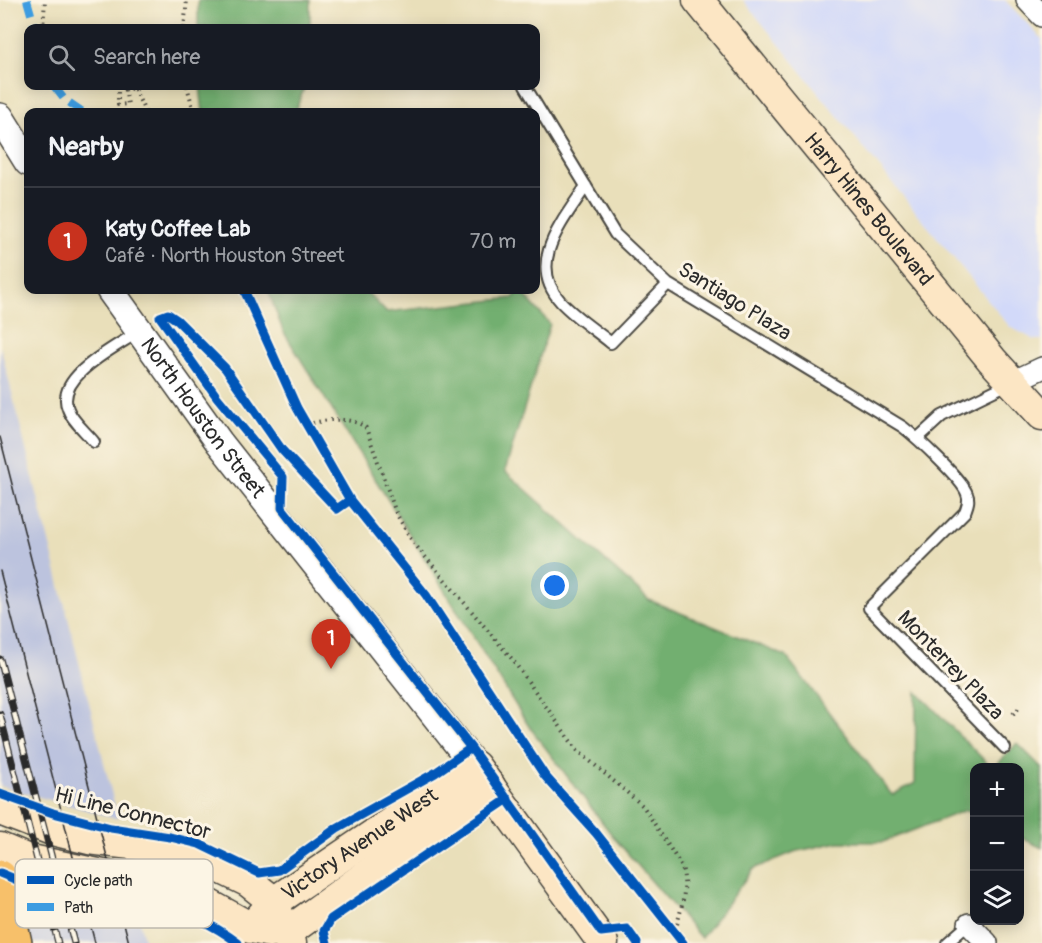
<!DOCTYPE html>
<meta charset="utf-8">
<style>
body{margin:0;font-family:Pangolin,sans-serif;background:#242831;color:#f1f3f6}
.controls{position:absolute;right:18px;bottom:18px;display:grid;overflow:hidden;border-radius:12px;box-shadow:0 3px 15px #0003}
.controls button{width:54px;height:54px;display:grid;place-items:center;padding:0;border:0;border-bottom:2px solid #363941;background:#171b24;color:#f1f3f6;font:30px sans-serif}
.you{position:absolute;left:555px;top:586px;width:21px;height:21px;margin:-15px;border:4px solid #fff;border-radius:50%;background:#1a73e8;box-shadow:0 0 0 9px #1a73e833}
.badge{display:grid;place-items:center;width:39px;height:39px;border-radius:50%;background:#c8321e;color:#fff;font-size:20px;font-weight:700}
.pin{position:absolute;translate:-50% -50px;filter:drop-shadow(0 2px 3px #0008)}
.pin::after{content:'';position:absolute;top:32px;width:21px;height:18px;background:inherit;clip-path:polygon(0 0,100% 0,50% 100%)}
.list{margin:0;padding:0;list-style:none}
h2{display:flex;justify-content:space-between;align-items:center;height:78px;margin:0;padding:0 24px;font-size:26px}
h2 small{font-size:20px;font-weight:400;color:#9ea1a6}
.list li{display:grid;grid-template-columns:39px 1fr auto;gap:18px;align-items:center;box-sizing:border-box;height:108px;padding:0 24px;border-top:2px solid #363941}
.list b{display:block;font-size:22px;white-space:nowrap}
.list p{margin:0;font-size:20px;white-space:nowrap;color:#9ea1a6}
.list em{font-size:20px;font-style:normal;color:#9ea1a6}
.icon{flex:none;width:33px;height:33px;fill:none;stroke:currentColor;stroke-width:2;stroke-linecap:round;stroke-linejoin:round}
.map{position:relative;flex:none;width:1042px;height:943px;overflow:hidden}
.search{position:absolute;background:#171b24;box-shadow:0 3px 15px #0003;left:24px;top:24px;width:516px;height:66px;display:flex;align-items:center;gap:15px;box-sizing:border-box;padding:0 21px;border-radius:12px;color:#9ea1a6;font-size:22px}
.panel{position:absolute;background:#171b24;box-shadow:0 3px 15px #0003;left:24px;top:108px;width:516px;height:186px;border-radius:12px}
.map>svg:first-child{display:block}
.built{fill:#d2d9f9}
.industrial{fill:#bcc3de}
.forest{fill:#72af6f;stroke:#4e6d4d;stroke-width:1.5}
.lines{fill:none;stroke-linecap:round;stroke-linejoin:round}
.service-casing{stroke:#484640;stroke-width:14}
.minor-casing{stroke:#484640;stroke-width:24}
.tertiary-casing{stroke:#484640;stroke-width:30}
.secondary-casing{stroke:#484640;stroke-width:33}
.motorway-casing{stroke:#484640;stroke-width:36}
.path{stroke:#484640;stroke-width:4;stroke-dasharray:1.5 4.5;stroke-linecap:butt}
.service{stroke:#fff;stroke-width:10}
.minor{stroke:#fff;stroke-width:21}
.tertiary{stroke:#fff;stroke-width:27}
.secondary{stroke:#fce6c4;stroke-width:30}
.motorway{stroke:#f7c06b;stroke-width:33}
.tram{stroke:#2b2b2b;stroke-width:1.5}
.rail-casing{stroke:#2b2b2b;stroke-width:7}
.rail{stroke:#fcf5e5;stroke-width:4.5;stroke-dasharray:14;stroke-linecap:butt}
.quiet{stroke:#3d9ce1;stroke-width:8;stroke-dasharray:15 8;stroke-linecap:butt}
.cycleway-casing{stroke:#fcf5e5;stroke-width:13}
.cycleway{stroke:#0057b8;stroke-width:9}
.labels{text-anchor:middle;stroke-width:6;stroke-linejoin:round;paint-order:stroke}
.street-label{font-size:21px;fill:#2b2b2b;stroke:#fcf5e5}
.key{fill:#fcf5e5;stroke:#bdb8ad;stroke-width:1.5}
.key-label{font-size:16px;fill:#2b2b2b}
</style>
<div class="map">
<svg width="1042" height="943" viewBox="0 0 1042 943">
<rect width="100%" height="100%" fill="#fcf5e5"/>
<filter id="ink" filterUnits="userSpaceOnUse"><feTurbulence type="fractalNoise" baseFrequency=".0167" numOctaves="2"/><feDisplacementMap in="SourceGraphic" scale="12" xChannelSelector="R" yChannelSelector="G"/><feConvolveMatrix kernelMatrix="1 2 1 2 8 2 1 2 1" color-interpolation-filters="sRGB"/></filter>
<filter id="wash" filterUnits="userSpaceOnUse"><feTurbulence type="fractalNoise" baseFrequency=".008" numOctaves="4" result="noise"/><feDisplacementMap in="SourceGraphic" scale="24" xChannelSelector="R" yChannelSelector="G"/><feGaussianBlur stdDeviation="1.35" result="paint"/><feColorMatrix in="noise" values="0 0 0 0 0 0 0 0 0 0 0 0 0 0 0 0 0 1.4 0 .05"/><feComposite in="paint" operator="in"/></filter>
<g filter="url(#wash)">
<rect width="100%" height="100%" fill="#e9dfba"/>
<!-- built -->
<path class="built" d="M743,0H1005L1042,39V340H1035L1010,327Z"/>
<!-- industrial -->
<path class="industrial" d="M0,346L5,365L118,819L0,786Z
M18,888L135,903L145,943H31Z"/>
<!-- forest -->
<path class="forest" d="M198,0H310V28H198Z
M200,86H305L295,112H203Z
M268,290H365L386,312L513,298L520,290L550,324L505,471L649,600L786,656L892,795L915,783L916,691L991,767L974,768V814L966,810L883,842H838L794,852L753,869L701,938L615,839L528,725L283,331Z
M1017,743L1042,768V848L1020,837V768L995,767Z"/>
</g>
<g filter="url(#ink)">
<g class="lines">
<defs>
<path id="service" d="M525,86L615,234L668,284L903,427C916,437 963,480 967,494C970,501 967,506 965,512L869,608L1005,748
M586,186C564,220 525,263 561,302C575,317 595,330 611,343L668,284
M918,438L942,416L1010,383
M94,442C86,432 72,421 68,409C54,377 116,347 138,332
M947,943L969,924"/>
<path id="minor" d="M1027,0L1042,16
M1012,382L1042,368
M969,924L987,943"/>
<g id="tertiary">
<path d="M0,117L28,162"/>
<path id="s1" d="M110,290L219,442L475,766"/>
</g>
<g id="secondary">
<path id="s2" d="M698,0L992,360L1042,415"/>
<path d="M0,810L52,830L89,839L156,847L216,866L249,882L274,902L285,934L291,943"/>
<path d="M0,848L26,859L165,888L204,902L251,928L270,932"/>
<path id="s3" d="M251,928L274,902L475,766L603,943"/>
<path d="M285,934L490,786"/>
</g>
<path id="motorway" d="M0,877L15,943"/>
</defs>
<!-- service casing -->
<use href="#service" class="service-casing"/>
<!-- minor casing -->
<use href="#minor" class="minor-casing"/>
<!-- tertiary casing -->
<use href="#tertiary" class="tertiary-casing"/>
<!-- secondary casing -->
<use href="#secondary" class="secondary-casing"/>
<!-- motorway casing -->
<use href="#motorway" class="motorway-casing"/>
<!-- path -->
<path class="path" d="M43,28L45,0
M184,28L187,0
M118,86V105L128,104L125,90L134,88L145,112
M187,86L194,112
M307,425C323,419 353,416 366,428L396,513L412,541L512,659L577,750L643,806L682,867C688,890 681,909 675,932
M1013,714L1020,707"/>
<!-- service -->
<use href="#service" class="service"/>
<!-- minor -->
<use href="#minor" class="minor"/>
<!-- tertiary -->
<use href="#tertiary" class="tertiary"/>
<!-- secondary -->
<use href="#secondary" class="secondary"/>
<!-- motorway -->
<use href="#motorway" class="motorway"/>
<!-- tram -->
<path class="tram" d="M0,437L129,943
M0,571L95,943"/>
<defs>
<path id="rail" d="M0,659L74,943
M0,714L58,943"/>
</defs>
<!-- rail casing -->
<use href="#rail" class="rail-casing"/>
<!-- rail -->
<use href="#rail" class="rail"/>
<!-- quiet -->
<path class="quiet" d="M27,0L35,28
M54,86L64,99L83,112"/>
<defs>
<path id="cycleway" d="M244,290L297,408L350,500L426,595L545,776L596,833L683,943
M350,500L337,509L282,450L225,368L177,320L168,314L160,317L217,397L283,477L282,508L471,748L601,932L627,929L637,943
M0,794L53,813L111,828L170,837L199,844L259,873L279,870L337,828L435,773L471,748
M0,873L17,880C94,891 174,894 238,943
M327,943L324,931L331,919L508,799"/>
</defs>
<!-- cycleway casing -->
<use href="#cycleway" class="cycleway-casing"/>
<!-- cycleway -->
<use href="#cycleway" class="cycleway"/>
</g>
</g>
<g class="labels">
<!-- street labels -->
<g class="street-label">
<text dy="7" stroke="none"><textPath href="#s2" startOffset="270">Harry Hines Boulevard</textPath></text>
<text transform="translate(735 301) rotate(32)" y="7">Santiago Plaza</text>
<text dy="7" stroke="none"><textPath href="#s1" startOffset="158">North Houston Street</textPath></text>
<text transform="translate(951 665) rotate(46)" y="7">Monterrey Plaza</text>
<text transform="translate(133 813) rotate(14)" y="7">Hi Line Connector</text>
<text dy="7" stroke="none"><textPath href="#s3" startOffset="138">Victory Avenue West</textPath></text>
</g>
</g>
<!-- legend -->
<rect x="15" y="859" width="198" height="69" rx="9" class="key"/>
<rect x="27" y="876" width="27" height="8" fill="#0057b8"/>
<rect x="27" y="903" width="27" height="8" fill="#3d9ce1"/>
<g class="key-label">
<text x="64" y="886">Cycle path</text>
<text x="64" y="913">Path</text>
</g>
</svg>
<div class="controls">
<button>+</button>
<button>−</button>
<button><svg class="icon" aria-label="layers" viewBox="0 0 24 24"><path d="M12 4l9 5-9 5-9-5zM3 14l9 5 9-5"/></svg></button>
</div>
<div class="you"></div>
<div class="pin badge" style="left:331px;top:669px">1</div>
<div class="search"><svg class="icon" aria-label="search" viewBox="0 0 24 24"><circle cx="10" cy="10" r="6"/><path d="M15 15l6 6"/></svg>Search here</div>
<section class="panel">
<h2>Nearby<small></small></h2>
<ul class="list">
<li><span class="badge">1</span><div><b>Katy Coffee Lab</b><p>Café · North Houston Street</p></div><em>70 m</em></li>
</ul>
</section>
</div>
